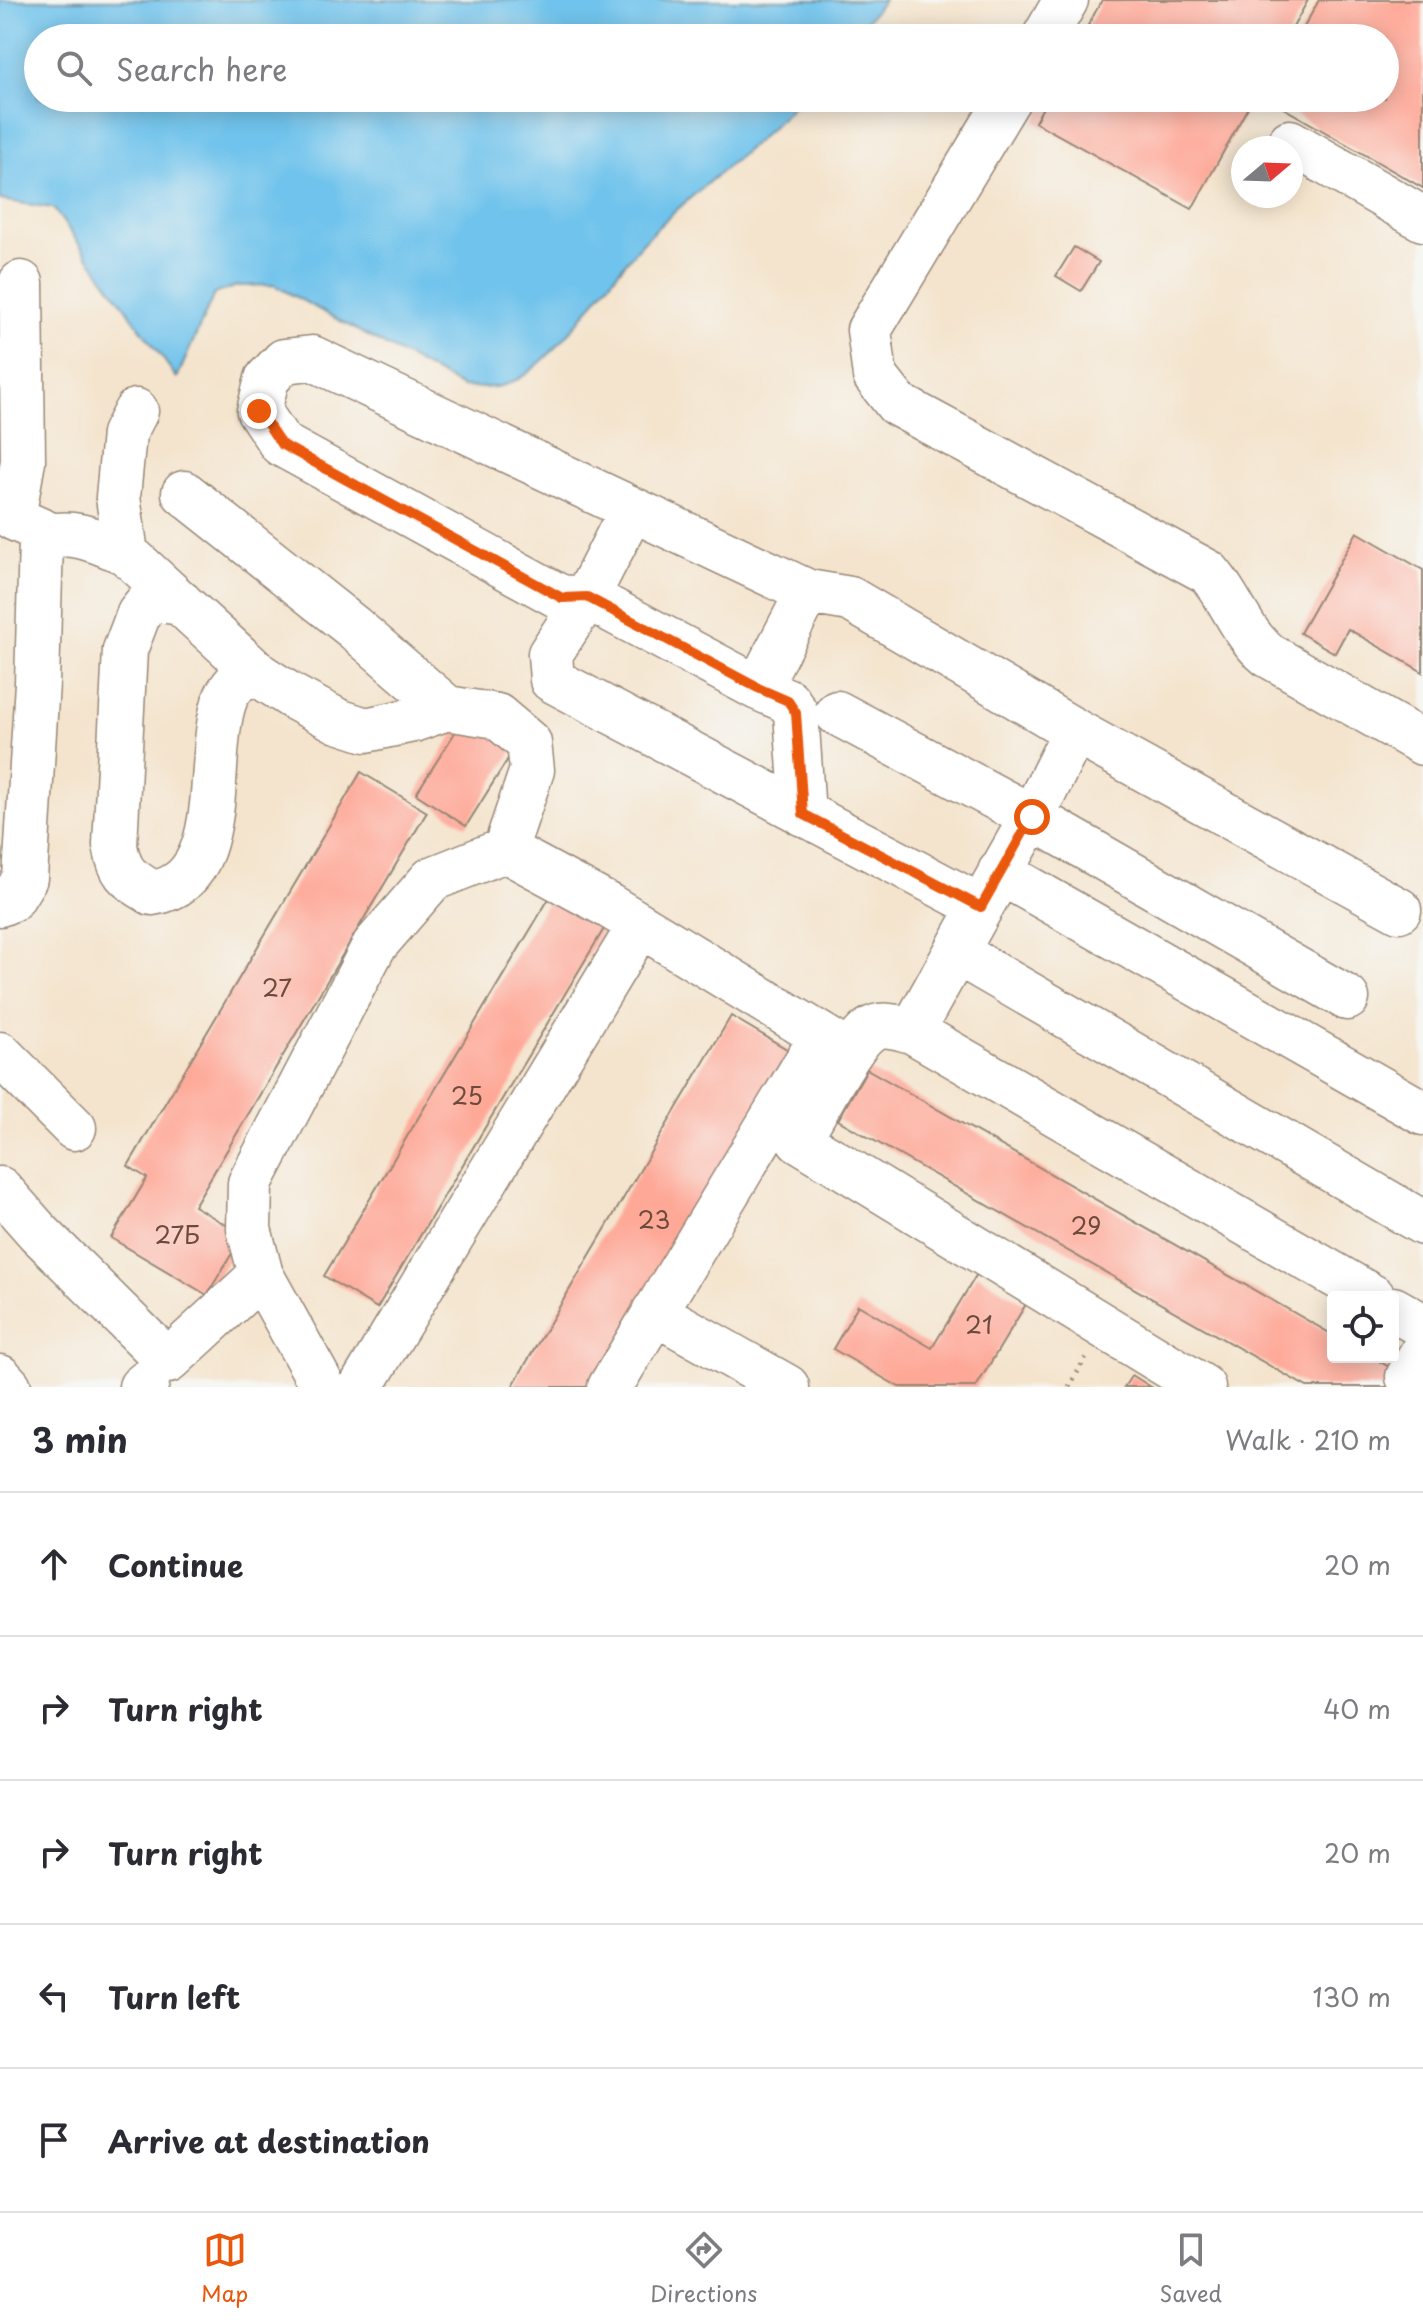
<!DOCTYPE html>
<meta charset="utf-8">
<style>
body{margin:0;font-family:"Playpen Sans",sans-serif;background:#f7f7f7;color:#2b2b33}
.controls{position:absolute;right:24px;bottom:24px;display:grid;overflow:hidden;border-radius:8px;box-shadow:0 4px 20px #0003}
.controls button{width:72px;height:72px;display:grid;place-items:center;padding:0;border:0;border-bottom:2px solid #e1e1e2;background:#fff;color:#2b2b33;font:40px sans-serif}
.compass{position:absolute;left:1231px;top:136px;width:72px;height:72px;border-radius:50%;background:#fff;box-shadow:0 4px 20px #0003;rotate:71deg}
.stop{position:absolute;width:24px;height:24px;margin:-18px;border:6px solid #ea580c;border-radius:50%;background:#fff}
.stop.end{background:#ea580c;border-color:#fff;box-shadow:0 2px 8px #0008}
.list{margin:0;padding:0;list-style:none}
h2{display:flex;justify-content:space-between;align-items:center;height:104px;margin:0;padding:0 32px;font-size:34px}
h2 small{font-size:26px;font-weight:400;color:#7c7c81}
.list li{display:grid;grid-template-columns:52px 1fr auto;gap:24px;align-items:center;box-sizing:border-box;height:144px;padding:0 32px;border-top:2px solid #e1e1e2}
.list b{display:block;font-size:30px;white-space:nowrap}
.list em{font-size:26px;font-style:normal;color:#7c7c81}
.icon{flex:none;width:44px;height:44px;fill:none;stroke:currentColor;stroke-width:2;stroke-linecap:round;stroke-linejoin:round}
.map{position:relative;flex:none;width:1423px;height:1387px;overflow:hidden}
.search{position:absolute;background:#fff;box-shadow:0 4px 20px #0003;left:24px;right:24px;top:24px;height:88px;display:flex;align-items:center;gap:20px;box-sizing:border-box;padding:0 28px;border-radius:44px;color:#7c7c81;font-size:30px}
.sheet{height:824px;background:#fff}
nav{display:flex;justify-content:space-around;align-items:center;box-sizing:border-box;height:112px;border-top:2px solid #e1e1e2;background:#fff;font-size:22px;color:#7c7c81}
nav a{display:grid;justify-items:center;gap:4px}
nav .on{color:#ea580c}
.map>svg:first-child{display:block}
.water{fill:#70c3ec;stroke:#567685;stroke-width:2}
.building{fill:#fea998}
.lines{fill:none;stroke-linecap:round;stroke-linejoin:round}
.minor-casing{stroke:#988776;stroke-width:47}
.path{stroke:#988776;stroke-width:5;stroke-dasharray:2 6;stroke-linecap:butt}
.minor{stroke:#fff;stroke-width:44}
.route{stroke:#ea580c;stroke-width:10}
.labels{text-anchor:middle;stroke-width:7;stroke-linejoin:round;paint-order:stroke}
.number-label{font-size:24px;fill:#6c4a3c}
</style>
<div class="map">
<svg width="1423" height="1387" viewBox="0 0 1423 1387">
<rect width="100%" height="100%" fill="#f6f6f2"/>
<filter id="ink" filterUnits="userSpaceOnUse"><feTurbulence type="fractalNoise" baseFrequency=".0125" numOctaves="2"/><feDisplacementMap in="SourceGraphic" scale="16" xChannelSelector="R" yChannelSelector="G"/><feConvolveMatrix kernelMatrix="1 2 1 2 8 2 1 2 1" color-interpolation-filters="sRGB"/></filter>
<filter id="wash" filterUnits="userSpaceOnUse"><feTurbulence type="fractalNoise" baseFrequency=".006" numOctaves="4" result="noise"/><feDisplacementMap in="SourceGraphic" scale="32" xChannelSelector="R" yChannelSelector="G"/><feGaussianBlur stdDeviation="1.8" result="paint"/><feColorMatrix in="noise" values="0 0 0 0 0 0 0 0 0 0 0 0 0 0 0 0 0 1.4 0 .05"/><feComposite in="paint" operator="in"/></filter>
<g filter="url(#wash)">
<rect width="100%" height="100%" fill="#f4e4cd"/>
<!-- water -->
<path class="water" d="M0,0H884L852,38H38V98H800C755,149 699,186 651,234C610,275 580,329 535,367C510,389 492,389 462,387L274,285L237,286L214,294L177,378L53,208L0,200Z"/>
<g id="blocks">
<!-- building -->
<path class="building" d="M1102,0H1308L1287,38H1081Z
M1319,0H1423V188L1266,98H1385V38H1298Z
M1048,98H1253L1192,209L1035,122Z
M1074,247L1099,262L1081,291L1056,276Z
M1357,532L1423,570V672L1348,629L1335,653L1300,633Z
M468,712L516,746L466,826L416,794Z
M361,772L427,812L194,1206L243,1235L207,1295L111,1238L147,1178L128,1166Z
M557,885L611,917L377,1308L324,1276Z
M731,1016L797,1055L601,1387H512Z
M867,1069L1333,1335V1357H1372L1423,1387H1307L838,1120Z
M977,1274L1026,1304L976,1387H899L833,1349L858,1305L932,1348Z
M1132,1375L1151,1387H1124Z"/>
</g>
</g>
<g filter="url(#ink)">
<use href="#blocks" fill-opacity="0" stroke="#988776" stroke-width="2"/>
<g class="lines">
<defs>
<path id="minor" d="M1044,38L1066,0
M1009,98L869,330L875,376L897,404L1208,572C1231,597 1241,633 1268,655L1423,743
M1290,142L1423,219
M21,283L23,461L13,518L51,535
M184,493L353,627L447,708
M632,509L587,597L550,654L552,680L981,907L956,952
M126,553L118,497L124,434L136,411
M181,603L161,600L147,603L139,613L125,650L115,845C120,875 128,878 152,893C234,881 203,754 226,697C229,690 236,683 241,677L259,675
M758,688L808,592
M837,713L1032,817L1347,998
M1075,731L1399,910
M803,814L796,713L788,701L758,688L587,597L562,598L281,444L259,411L267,379L284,361L312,358L808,592L850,599L1075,731L1032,817L981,907
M1000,872L1423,1113
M0,904L12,899L25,878L37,683L41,540C68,526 100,542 126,553L259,675L293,697L338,721L366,730L413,720L447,708L497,716L529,743L532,770L505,850
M912,1031L956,952L1423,1223
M0,1054L74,1128
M0,1189L38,1232L168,1361L261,1275
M1393,1309L1423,1326
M654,1312L787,1387
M0,1377L9,1387
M1408,1377L1423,1351
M141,1387L147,1382
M323,1387L261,1275L249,1229L250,1183L374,946L432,879L505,850L609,906L850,1053
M361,1387L640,925
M610,1387L822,1036
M1203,1387L799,1140C813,1116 850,1043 870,1030C883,1021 899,1028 912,1031L1373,1297"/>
</defs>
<!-- minor casing -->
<use href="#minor" class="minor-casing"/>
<!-- path -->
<path class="path" d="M1069,1387L1086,1357"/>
<!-- minor -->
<use href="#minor" class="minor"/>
</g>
</g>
<g class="lines" filter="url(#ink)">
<!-- route -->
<path class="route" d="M259,411L281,444L562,598L587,597L758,688L788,701L796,713L803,814L981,907L1032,817"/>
</g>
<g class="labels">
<!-- number labels -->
<g class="number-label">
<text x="277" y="997">27</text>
<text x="467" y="1105">25</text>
<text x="654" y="1229">23</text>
<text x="1086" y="1235">29</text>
<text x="177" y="1244">27Б</text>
<text x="979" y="1334">21</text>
</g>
</g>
</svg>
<div class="controls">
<button><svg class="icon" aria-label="locate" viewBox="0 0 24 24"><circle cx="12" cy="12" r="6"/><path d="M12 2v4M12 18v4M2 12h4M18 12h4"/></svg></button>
</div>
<svg class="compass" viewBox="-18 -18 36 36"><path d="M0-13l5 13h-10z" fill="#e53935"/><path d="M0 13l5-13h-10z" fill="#7c7c81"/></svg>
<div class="stop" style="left:1032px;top:817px"></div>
<div class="stop end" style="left:259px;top:411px"></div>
<div class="search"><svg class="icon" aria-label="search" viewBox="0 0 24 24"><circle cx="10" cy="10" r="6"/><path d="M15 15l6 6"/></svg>Search here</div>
</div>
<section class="sheet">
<h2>3 min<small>Walk · 210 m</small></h2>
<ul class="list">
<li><svg class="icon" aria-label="ahead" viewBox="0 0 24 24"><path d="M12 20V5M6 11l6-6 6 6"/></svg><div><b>Continue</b></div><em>20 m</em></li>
<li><svg class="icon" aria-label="right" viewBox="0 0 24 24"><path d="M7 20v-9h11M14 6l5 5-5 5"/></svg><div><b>Turn right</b></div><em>40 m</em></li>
<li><svg class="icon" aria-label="right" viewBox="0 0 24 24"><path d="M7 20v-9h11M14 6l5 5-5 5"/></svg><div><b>Turn right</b></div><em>20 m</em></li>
<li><svg class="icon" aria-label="left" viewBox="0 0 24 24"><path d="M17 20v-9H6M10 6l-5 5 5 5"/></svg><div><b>Turn left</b></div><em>130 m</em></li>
<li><svg class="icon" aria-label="arrive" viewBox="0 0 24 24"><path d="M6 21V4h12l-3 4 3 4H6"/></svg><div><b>Arrive at destination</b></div></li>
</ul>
</section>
<nav>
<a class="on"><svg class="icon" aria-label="map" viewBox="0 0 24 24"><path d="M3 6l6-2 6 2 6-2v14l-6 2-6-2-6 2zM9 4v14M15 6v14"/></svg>Map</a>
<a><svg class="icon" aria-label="directions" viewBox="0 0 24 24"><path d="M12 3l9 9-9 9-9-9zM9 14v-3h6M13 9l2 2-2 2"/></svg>Directions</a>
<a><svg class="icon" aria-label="saved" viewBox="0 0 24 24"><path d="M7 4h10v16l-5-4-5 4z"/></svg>Saved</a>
</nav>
